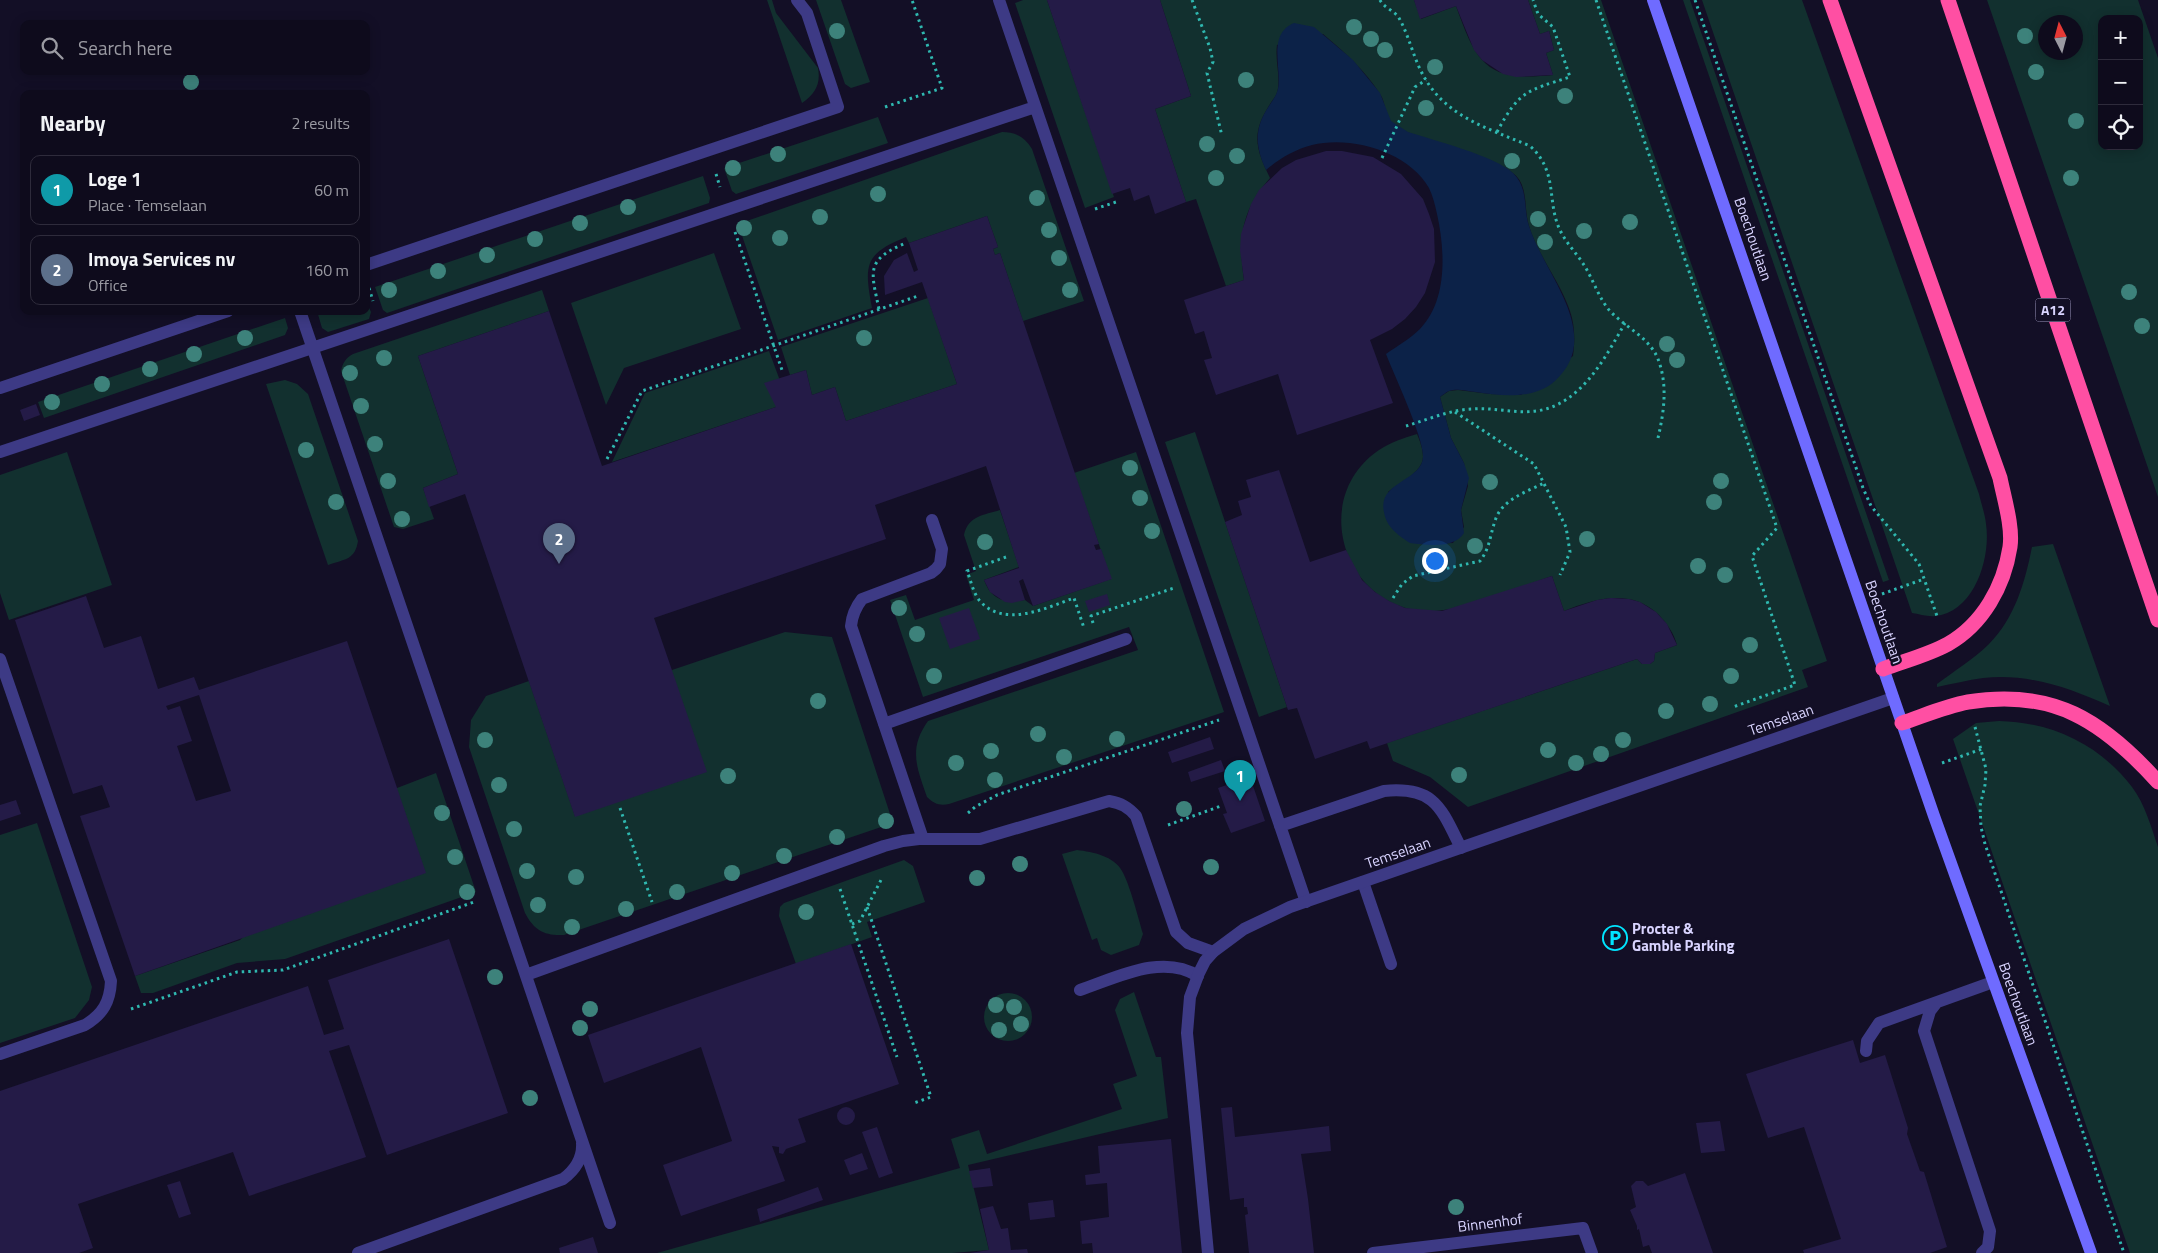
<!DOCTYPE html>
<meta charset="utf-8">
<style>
body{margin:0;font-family:"Titillium Web",sans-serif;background:#1c1929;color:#f1f3f6}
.controls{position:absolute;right:15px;top:15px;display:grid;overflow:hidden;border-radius:10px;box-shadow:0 2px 12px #0003}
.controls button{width:45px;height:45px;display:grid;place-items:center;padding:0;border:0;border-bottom:1px solid #2e2b3b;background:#0e0b1c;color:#f1f3f6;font:25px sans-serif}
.compass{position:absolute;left:2038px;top:15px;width:45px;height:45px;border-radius:50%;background:#0e0b1c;box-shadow:0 2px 12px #0003;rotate:354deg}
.you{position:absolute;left:1434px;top:560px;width:18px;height:18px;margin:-12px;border:4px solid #fff;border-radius:50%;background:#1a73e8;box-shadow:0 0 0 8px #1a73e833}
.badge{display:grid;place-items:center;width:32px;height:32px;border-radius:50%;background:#1a73e8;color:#fff;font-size:16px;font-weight:700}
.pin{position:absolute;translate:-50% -41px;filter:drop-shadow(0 1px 2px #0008)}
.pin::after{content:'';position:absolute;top:26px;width:18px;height:15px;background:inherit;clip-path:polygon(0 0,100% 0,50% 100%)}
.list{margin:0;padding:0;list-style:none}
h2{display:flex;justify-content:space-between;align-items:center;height:65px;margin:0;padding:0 20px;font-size:21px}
h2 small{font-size:16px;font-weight:400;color:#9b9ba3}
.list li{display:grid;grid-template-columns:32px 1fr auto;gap:15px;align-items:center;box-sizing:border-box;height:70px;margin:0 10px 10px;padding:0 10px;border:1px solid #2e2b3b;border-radius:10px}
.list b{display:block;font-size:19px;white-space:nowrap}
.list p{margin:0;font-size:16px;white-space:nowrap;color:#9b9ba3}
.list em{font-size:16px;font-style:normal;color:#9b9ba3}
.icon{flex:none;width:28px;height:28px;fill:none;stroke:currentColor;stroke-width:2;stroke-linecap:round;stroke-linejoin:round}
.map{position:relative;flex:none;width:2158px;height:1253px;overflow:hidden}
.search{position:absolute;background:#0e0b1c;box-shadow:0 2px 12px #0003;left:20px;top:20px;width:350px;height:55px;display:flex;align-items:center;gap:12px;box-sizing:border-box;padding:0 18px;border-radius:10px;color:#9b9ba3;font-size:19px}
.panel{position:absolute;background:#0e0b1c;box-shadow:0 2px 12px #0003;left:20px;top:90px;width:350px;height:225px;border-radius:10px}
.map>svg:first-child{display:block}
.green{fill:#12302f;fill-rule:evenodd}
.water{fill:#0c2248}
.building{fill:#241b47;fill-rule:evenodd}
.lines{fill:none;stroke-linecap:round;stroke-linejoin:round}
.path{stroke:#2fb8b0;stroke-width:3;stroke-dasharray:2.5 4;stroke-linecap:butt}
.service{stroke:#3d3a85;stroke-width:12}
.minor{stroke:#3d3a85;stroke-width:12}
.secondary{stroke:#6f6bff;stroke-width:12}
.motorway{stroke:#ff4fa3;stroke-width:15}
.tree{fill:#3d827b}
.labels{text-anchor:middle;stroke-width:4.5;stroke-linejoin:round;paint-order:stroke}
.shield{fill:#130f26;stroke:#9e99be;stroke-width:1}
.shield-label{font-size:14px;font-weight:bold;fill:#d9d4ff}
.street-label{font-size:15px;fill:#d9d4ff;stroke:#130f26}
.poi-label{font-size:15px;font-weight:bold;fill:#d9d4ff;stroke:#130f26;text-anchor:start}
</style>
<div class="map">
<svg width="2158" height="1253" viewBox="0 0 2158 1253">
<rect width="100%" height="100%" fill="#130f26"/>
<!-- green -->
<path class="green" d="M767,0H772L776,13L818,68C821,84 815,94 802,103Z
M816,0H841L870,82L851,88L845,84Z
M1023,0H1047L1114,197L1085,208L1015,3Z
M1160,0H1414L1421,19L1456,6C1477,65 1487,82 1553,75L1546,53L1554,50L1549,31L1540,34L1528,0H1601L1827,661L1802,670L1808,687L1468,807L1430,777L1393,761L1387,743L1637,659L1642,664H1650L1654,661L1655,653L1677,645C1674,633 1667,624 1659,615C1632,588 1595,598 1564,611L1552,576C1517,588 1459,614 1423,611C1342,604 1310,497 1379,450C1391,442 1404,438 1417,434C1420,441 1423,449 1423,457C1423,472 1398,484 1388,492L1421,544L1453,543L1464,527L1461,510L1468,486L1464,463L1451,438L1440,397L1449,391L1458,390L1490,394L1521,395L1573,356C1575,340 1575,326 1570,311C1560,281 1538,256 1529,226C1523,207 1530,183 1510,171C1488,158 1464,150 1440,143C1424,137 1403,134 1391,122C1384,114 1386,102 1380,94C1365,70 1344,52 1323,34L1277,45C1275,60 1280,74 1278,88C1277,97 1271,101 1267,109C1251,136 1257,151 1270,178C1241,211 1238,238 1244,280L1226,286L1196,199L1186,202L1155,109L1191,96Z
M1683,0H1690L1889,580L1883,582Z
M1702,0H1802L1979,494C1981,503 1985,514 1986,524C1991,557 1975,612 1935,616C1928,617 1919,614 1912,613Z
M1987,0H2138L2158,58V497ZM2102,19H2139V146H2102ZM2046,22H2076V52H2046Z
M878,117L888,143L736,194L732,191L724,168Z
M1002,132C1015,132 1025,137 1032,149L1084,301L1023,321L1000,253L995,255L993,249L998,247L987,216L909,243L906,237C864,254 864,265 872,308L778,340L738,224Z
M703,176L710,198L709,203L387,313L383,310L375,287Z
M714,253L741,329L624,368L606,405L571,303Z
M542,290L549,311L418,356L458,474L423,488L434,519L403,529L394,527L341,371C343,362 346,358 353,354Z
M928,298L957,384L846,421L835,387L812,395L806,370L790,375L781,347Z
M366,301L371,312L369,319L328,332L322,328L317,311H366Z
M285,318L288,328L285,335L44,418L38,402Z
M769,351L779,378L776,407L612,462L645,393Z
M285,380L297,384L308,394L358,541C355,560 345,559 328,565L266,384Z
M1195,432L1287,707L1259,717L1165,442Z
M67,452L112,585L9,620L0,593V475Z
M1136,452L1224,712L949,804C940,806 934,804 927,797C917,768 908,749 928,721L1138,650L1129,627L923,697L890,600L906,595L915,620L974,600L966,575L976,571L964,535C968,516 984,515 1000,510L1019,567L984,580C991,600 1006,604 1025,600L1033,606L1111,579L1074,473Z
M2053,544L2110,706C2069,688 2029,673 1983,678C1968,680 1952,684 1937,687V684C1954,671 1974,659 1989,644C2015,618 2025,582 2032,547Z
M785,632L832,637L893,823L564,935C544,936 534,930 525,913L469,747L471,720L486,696L529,681L575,816L672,670Z
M1999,721C2052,722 2100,745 2132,787C2145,804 2151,827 2158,847V1253H2130L1953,739L1976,723Z
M436,773L476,892L285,959L237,963L153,993H141L135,976L240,940L397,788Z
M37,823L92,987L89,1000L75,1018L0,1043V835Z
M1077,850C1093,852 1114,856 1122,871C1130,885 1138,917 1143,934L1139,945L1111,955L1101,950L1097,938L1092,940L1062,854Z
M904,860L913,866L925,902L867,922L872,937L796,964L779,916L780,907L784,903Z
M1134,992L1156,1057H1161L1168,1118L968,1165L989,1250L952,1253H657L960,1168L951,1139L979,1130L987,1154L1122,1109L1113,1084L1137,1076L1115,1010L1120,999Z
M984 1017a24 24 0 1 1 48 0a24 24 0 1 1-48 0Z"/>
<!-- water -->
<path class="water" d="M1294,23L1314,27L1353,60L1380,93L1391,121L1408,132C1433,140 1495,156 1513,173C1529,189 1523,208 1529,226C1544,274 1605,335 1555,381C1534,400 1501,396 1476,392C1468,391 1457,388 1449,391C1446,392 1443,395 1440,397L1451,438L1464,463L1469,478L1461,510L1464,533C1454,549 1427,545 1410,543C1399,536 1386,527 1384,512C1377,482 1422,481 1423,457C1424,438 1394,375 1386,354C1397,346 1410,339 1420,329C1448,300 1445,250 1437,214C1435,205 1433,196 1429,188C1409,152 1351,135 1312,145C1294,150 1280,158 1266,170C1255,146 1254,128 1269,106C1273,100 1276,96 1278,89C1282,68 1267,34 1294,23Z"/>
<!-- building -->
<path class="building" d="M1047,0H1160L1191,96L1155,109L1186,202L1155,214L1149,195L1134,201L1130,188L1112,194Z
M1414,0H1528L1540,34L1549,31L1554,50L1546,53L1553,75L1516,77L1503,74L1482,60L1474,50L1456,6L1420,19Z
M1326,151H1342L1373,157L1401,174L1423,199L1429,214L1434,229L1435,262L1425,293L1416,307L1405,319L1392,329L1370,340L1393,403L1297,435L1278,374L1216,395L1204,360L1212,358L1204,331L1195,334L1184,300L1244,280L1240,250L1241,234L1251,204L1259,190L1282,168L1296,160Z
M987,216L998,247L993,249L995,255L1000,253L1099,544L1094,545L1096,550L1101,549L1112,579L1033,606L1023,579L1019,581L1025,600L1012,603L1005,602L990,592L984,580L1019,568L986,466L875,505L886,539L654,618L707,772L575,817L465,494L429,507L423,488L458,474L418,356L549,311L602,466L776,407L764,383L806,370L812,395L835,387L846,421L957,384L922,282L885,295L884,276L894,260L907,253L914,272L918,270L909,243Z
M36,404L40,415L24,421L20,410Z
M1279,470L1310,562L1346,550L1362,580L1375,592L1389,601L1405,608L1442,611L1552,576L1564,611L1597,600L1611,598L1629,599L1640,602L1656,612L1667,624L1677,645L1655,653L1654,661L1650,664H1642L1637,659L1370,749L1367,741L1315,759L1297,708L1288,710L1225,522L1242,515L1238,501L1251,497L1246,480Z
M1107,594L1110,605L1089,612L1085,601Z
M86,596L104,648L141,636L158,689L194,677L199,690L347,641L426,873L135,976L80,816L110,807L102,785L73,794L15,620ZM199,695L231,791L196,801L177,746L192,741L180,706L168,710L166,706Z
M969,608L980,639L950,649L939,618Z
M1210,737L1214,749L1172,763L1168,752Z
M1221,760L1225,771L1191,782L1188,772Z
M1250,777L1265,821L1231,833L1223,814L1227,813L1218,788Z
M16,800L21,814L0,821V805Z
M449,939L508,1113L387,1155L349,1045L329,1051L366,1157L249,1196L233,1152L78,1204L93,1248L79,1253H0V1091L308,986L324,1035L344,1029L328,980Z
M851,944L899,1084L798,1119L806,1142L786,1149L783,1154L779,1153V1147L772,1146L785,1181L681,1216L663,1165L732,1141L701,1047L604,1083L588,1035Z
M1853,1040L1860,1063L1885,1055L1908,1128L1907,1134L1920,1171L1924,1172L1947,1247L1930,1253H1804L1803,1250L1841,1239L1804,1127L1768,1138L1746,1074Z
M1232,1107L1235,1137L1329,1126L1331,1151L1301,1154L1308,1199L1314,1253H1249L1245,1215L1248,1214L1247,1207H1244V1198L1230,1200L1221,1108Z
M837 1116a9 9 0 1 1 18 0a9 9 0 1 1-18 0Z
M1720,1121L1725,1151L1701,1153L1696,1123Z
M877,1127L893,1173L879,1178L862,1132Z
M1171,1139L1182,1253H1093L1092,1243L1082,1244L1080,1221L1109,1217L1107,1183L1086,1185L1085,1175L1100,1173L1098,1146Z
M862,1153L868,1169L850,1175L844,1160Z
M990,1168L993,1186L973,1188L969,1171Z
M1685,1173L1713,1253H1652L1649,1245L1643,1247L1639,1229L1637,1230V1226L1630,1210L1636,1207L1631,1186L1636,1181H1643L1648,1186Z
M180,1181L191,1214L179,1218L167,1185Z
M818,1187L823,1200L760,1222L757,1209Z
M1053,1200L1055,1217L1030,1220L1028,1203Z
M993,1206L1001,1229L1008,1228L1011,1250L1027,1249L1028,1253H970L989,1250L980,1209Z
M593,1237L598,1253H560L559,1248Z"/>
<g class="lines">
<!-- path -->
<path class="path" d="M1192,0L1210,48L1213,62L1207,73L1222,136
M1380,0C1384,8 1395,11 1399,18C1408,34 1412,52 1420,69C1442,116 1485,127 1530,146C1560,173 1545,204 1562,234C1568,245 1577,254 1584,265C1593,279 1599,299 1610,311C1626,328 1649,337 1658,359C1668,385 1664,412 1658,438
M1596,0L1777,528L1752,556L1795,685L1733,707
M1695,0L1863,488L1871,506L1919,564L1938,619
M885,107L942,88L912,0
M1497,132C1519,91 1526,91 1570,77L1553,27L1538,14L1533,0
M1382,158L1415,87L1426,80
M716,174L720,187
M1095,209L1116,202
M735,232L783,373
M369,288L373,301
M879,309C871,271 865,260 906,243
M1455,412L1534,464L1566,527L1570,552L1560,575
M1406,426C1427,420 1449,410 1472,409C1493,407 1515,414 1536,411C1581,405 1605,358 1625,323
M607,459L642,391L918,296
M1006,557L967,571C971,581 973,592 979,600C1003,629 1046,608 1074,598L1084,628
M1882,594L1924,579
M1393,598L1402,584L1413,576L1480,561C1490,548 1490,535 1495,521C1501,500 1526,492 1544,483
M1093,623L1091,616L1174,588
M1975,727L1986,769L1985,785L1980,806L1981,827L1985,844L2124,1253
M1942,763L1982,749
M620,808L652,902
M968,813L975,807L997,795L1219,720
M1168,825L1221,806
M840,889L897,1057
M867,907L931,1097L914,1103
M852,924L860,921L882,878
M131,1009L237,972L283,970L474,902"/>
<!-- service -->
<path class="service" d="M999,0L1306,902
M366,265L838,107L807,13L797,0
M300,311L610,1223
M0,388L228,311
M0,452L1035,107
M0,659L111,981C110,1002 103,1014 85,1025L0,1054
M884,724L1126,639
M1280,826L1384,791C1435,786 1441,808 1461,848
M923,839L851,626C852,615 855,608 862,599L931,573L936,569L940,564L942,549L932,520
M1363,882L1391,964
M526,975L884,846L903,841L919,839H980L1109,801C1121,803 1128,807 1136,816L1176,932L1188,943L1213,952
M1080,990C1116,978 1162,953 1198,976
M1937,1002L1930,1011L1924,1031L1990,1231L1988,1247L1982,1253
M1866,1051L1867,1041L1879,1023L1993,982
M358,1253L563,1179C575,1170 583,1159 582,1143"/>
<!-- minor -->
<path class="minor" d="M1208,1253L1187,1033L1190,997L1199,973L1205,961L1213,952L1244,929L1290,907L1893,698
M1373,1253L1583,1228L1592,1253"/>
<!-- secondary -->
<path class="secondary" d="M1653,0L1934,816L2091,1253"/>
<!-- motorway -->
<path class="motorway" d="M1830,0L2000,478C2004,498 2013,527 2010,547C2004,586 1983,624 1948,644C1928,655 1904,661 1883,669
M1948,0L2158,620
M1902,723C1923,716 1946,706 1968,702C2053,688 2103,721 2158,782"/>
</g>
<!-- trees -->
<g class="tree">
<circle cx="1354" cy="27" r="8"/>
<circle cx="837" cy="31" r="8"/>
<circle cx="2025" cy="36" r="8"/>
<circle cx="1371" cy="39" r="8"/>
<circle cx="1385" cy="50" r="8"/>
<circle cx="1435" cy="67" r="8"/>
<circle cx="2036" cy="72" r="8"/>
<circle cx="1246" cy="80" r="8"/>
<circle cx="191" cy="82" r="8"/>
<circle cx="1565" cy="96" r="8"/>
<circle cx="1426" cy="108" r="8"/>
<circle cx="2076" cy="121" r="8"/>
<circle cx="1207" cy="144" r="8"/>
<circle cx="778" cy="154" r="8"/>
<circle cx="1237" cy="156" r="8"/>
<circle cx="1512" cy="161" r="8"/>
<circle cx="733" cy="168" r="8"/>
<circle cx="1216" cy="178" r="8"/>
<circle cx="2071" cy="178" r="8"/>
<circle cx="878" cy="194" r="8"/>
<circle cx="1037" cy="198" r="8"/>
<circle cx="628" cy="207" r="8"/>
<circle cx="820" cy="217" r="8"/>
<circle cx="1538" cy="219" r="8"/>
<circle cx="1630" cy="222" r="8"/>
<circle cx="580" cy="223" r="8"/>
<circle cx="744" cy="228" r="8"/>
<circle cx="1049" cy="230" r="8"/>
<circle cx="1584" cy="231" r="8"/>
<circle cx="780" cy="238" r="8"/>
<circle cx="535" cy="239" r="8"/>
<circle cx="1545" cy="242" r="8"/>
<circle cx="487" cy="255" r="8"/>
<circle cx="1059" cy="258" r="8"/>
<circle cx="438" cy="271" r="8"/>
<circle cx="389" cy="290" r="8"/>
<circle cx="1070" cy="290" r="8"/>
<circle cx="2129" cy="292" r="8"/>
<circle cx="2142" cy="326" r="8"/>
<circle cx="245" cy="338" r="8"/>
<circle cx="864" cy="338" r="8"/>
<circle cx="1667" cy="344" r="8"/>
<circle cx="194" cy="354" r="8"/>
<circle cx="384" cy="358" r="8"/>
<circle cx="1677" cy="360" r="8"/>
<circle cx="150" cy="369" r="8"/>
<circle cx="350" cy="373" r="8"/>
<circle cx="102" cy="384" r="8"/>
<circle cx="52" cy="402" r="8"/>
<circle cx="361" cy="406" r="8"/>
<circle cx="375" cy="444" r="8"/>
<circle cx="306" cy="450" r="8"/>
<circle cx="1130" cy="468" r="8"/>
<circle cx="388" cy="481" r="8"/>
<circle cx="1721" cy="481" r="8"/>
<circle cx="1490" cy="482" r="8"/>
<circle cx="1140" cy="498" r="8"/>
<circle cx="336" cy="502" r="8"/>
<circle cx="1714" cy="502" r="8"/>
<circle cx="402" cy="519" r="8"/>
<circle cx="1152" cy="531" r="8"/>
<circle cx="1587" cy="539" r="8"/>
<circle cx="985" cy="542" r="8"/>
<circle cx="1475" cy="546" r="8"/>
<circle cx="1698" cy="566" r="8"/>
<circle cx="1725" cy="575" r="8"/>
<circle cx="899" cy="608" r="8"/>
<circle cx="917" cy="634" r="8"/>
<circle cx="1750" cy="645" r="8"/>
<circle cx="934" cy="676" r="8"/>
<circle cx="1731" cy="676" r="8"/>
<circle cx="818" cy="701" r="8"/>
<circle cx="1710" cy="704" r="8"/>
<circle cx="1666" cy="711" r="8"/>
<circle cx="1038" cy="734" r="8"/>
<circle cx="1117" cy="739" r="8"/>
<circle cx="485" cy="740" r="8"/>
<circle cx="1623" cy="740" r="8"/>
<circle cx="1548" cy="750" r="8"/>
<circle cx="991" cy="751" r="8"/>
<circle cx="1601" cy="754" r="8"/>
<circle cx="1064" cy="757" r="8"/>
<circle cx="956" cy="763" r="8"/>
<circle cx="1576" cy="763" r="8"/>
<circle cx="1459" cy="775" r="8"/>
<circle cx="728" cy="776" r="8"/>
<circle cx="995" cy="780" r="8"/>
<circle cx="499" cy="785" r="8"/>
<circle cx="1184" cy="809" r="8"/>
<circle cx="442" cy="813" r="8"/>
<circle cx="886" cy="821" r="8"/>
<circle cx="514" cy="829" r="8"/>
<circle cx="837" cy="837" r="8"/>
<circle cx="784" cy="856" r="8"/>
<circle cx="455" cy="857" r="8"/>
<circle cx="1020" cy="864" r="8"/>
<circle cx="1211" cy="867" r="8"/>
<circle cx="527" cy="871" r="8"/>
<circle cx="732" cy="873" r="8"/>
<circle cx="576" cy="877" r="8"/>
<circle cx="977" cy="878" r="8"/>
<circle cx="467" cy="892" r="8"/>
<circle cx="677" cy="892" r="8"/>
<circle cx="538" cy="905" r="8"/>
<circle cx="626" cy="909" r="8"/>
<circle cx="806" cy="912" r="8"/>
<circle cx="572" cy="927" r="8"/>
<circle cx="495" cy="977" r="8"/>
<circle cx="996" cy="1005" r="8"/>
<circle cx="1014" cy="1007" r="8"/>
<circle cx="590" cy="1009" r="8"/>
<circle cx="1021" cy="1024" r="8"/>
<circle cx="580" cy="1028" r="8"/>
<circle cx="999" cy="1030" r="8"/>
<circle cx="530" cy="1098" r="8"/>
<circle cx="1456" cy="1207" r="8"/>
</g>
<!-- icons -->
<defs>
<symbol id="parking-ring" viewBox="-11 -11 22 22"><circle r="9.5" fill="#130f26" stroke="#00e5ff" stroke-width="1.5"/><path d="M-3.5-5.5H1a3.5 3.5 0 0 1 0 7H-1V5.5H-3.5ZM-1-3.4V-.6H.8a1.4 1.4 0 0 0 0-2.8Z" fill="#00e5ff"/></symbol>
</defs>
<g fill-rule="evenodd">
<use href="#parking-ring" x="1601" y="924" width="28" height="28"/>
</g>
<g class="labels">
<!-- shield labels -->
<rect class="shield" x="2035.5" y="298.5" width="35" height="23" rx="4"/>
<g class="shield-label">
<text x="2053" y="315">A12</text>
</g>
<!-- street labels -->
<g class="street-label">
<text transform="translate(1753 239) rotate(71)" y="5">Boechoutlaan</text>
<text transform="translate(1884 622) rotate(71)" y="5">Boechoutlaan</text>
<text transform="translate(1781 720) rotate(-19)" y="5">Temselaan</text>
<text transform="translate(1398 853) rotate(-19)" y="5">Temselaan</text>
<text transform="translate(2018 1004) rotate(70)" y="5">Boechoutlaan</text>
<text transform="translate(1490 1223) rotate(-7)" y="5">Binnenhof</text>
</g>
<!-- poi labels -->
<g class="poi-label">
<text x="1632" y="934">Procter &amp;<tspan x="1632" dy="17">Gamble Parking</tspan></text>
</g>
</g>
</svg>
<div class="controls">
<button>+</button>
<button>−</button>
<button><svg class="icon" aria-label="locate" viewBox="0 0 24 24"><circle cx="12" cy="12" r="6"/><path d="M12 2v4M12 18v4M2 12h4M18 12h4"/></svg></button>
</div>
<svg class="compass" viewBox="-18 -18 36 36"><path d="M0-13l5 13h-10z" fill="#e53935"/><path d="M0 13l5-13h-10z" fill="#9b9ba3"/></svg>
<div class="you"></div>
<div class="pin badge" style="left:1240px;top:801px;background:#0f9aa8">1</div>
<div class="pin badge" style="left:559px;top:564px;background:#5c6f8a">2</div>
<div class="search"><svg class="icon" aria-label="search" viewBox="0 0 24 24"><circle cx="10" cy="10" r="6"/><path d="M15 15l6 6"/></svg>Search here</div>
<section class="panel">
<h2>Nearby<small>2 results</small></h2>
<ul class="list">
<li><span class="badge" style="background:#0f9aa8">1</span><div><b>Loge 1</b><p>Place · Temselaan</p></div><em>60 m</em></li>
<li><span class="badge" style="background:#5c6f8a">2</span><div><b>Imoya Services nv</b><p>Office</p></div><em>160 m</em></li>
</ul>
</section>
</div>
